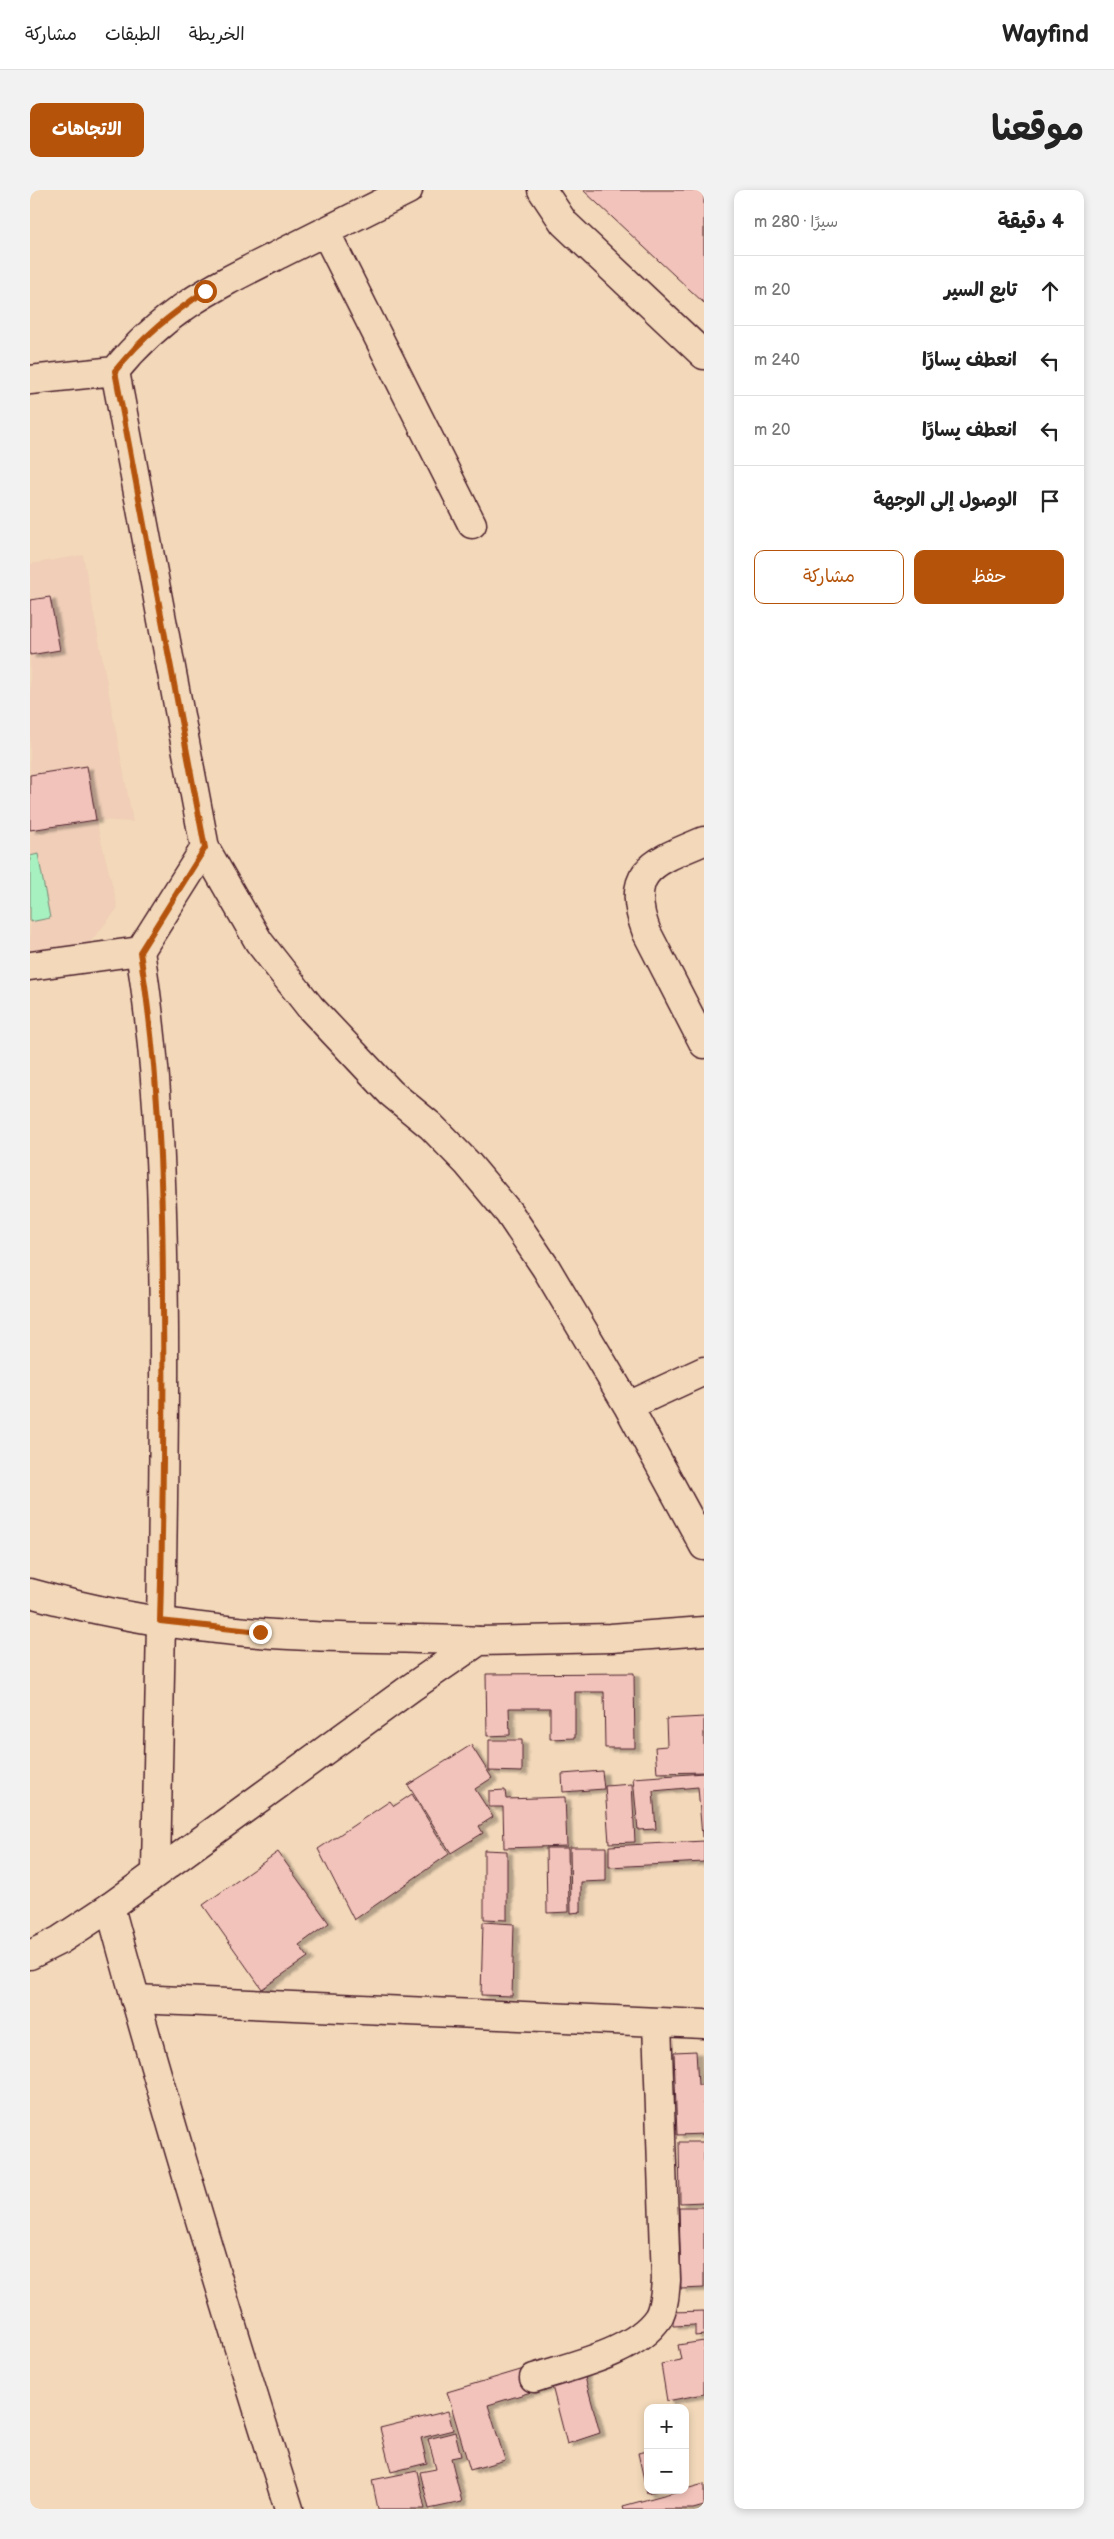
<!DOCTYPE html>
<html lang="ar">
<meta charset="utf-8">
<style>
body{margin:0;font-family:"Balsamiq Sans","Playpen Sans Arabic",sans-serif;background:#f2f2f2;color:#222;direction:rtl}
.controls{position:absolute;right:15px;bottom:15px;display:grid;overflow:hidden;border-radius:10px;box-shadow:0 2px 8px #0003}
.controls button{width:45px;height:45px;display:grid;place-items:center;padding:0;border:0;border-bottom:1px solid #e0e0e0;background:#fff;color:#222;font:25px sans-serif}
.stop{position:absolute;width:15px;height:15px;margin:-11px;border:4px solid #b45309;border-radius:50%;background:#fff}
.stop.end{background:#b45309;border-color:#fff;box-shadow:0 1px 5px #0008}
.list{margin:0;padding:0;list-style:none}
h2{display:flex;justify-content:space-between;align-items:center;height:65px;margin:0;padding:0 20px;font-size:21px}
h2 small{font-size:16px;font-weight:400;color:#767676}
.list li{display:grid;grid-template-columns:32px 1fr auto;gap:15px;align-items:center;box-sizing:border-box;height:70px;padding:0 20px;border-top:1px solid #e0e0e0}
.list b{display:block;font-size:19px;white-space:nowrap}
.list em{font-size:16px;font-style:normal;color:#767676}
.actions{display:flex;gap:10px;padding:15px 20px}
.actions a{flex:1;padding:11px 0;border:1px solid #b45309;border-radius:10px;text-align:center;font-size:18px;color:#b45309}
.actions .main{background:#b45309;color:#fff}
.icon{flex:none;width:28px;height:28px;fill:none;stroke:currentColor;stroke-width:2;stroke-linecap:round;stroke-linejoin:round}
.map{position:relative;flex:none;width:674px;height:2319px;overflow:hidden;direction:ltr;border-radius:10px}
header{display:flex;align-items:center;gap:30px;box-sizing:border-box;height:70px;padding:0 25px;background:#fff;border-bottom:1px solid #e0e0e0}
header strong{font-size:24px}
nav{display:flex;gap:28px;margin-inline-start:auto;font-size:18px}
.intro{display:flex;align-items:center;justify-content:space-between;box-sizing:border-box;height:120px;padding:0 30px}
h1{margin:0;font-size:35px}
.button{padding:12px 22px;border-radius:10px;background:#b45309;color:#fff;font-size:18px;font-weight:700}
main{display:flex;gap:30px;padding:0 30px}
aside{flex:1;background:#fff;border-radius:10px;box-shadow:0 2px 8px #0003}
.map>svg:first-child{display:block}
.built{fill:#f0ceb7}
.green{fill:#a7f1c0;stroke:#788876}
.building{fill:#f2c3ba;stroke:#4a1f2b;filter:url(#shadow)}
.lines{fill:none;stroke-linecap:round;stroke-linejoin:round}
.minor-casing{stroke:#4a1f2b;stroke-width:31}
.tertiary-casing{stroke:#4a1f2b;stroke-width:31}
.secondary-casing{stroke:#4a1f2b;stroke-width:31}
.minor{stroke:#f3d9ba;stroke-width:28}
.tertiary{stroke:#f3d9ba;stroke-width:28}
.secondary{stroke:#f3d9ba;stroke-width:28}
.route{stroke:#b45309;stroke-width:6}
</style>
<header>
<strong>Wayfind</strong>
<nav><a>الخريطة</a><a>الطبقات</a><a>مشاركة</a></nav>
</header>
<div class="intro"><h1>موقعنا</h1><a class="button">الاتجاهات</a></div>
<main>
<aside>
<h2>4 دقيقة<small>سيرًا · 280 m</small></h2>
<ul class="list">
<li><svg class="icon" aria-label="ahead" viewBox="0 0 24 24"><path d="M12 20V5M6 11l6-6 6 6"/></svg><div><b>تابع السير</b></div><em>20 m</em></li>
<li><svg class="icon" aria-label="left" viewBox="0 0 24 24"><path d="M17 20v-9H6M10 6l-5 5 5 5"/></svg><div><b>انعطف يسارًا</b></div><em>240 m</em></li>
<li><svg class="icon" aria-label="left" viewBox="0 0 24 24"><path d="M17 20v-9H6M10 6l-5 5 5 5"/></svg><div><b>انعطف يسارًا</b></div><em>20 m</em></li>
<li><svg class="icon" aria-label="arrive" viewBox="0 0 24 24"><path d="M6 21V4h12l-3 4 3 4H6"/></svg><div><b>الوصول إلى الوجهة</b></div></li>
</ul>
<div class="actions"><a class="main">حفظ</a><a>مشاركة</a></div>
</aside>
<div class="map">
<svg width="674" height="2319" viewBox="0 0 674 2319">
<defs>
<filter id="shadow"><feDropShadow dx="5.5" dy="3" stdDeviation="1" flood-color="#0004"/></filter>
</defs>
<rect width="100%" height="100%" fill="#f3d9ba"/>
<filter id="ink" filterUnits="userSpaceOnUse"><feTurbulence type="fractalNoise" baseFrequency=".02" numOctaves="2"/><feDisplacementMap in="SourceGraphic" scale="10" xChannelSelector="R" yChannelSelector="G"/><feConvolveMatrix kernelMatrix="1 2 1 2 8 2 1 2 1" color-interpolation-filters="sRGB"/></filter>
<g filter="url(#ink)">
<!-- built -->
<path class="built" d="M53,365L103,632L66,630L88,718L50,765L0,767V374Z"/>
<!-- green -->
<path class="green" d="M8,664L20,728L0,732V666Z"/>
<!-- building -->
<path class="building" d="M553,0H674V113Z
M20,407L30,460L0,465V410Z
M57,576L66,630L0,640V585Z
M604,1483L605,1558H575L574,1502H545V1548L520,1549V1518H479L480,1545L457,1546L456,1484Z
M674,1527V1582L627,1583L625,1557L637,1556L636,1529Z
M459,1550H492V1582L459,1581Z
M441,1555L462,1588L445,1599L463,1627L449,1636L453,1643L421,1663L378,1595Z
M572,1581L574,1599L533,1602L532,1584Z
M674,1583V1647H672L668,1597L623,1601L626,1639L608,1640L603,1588Z
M602,1594L605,1652L579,1653L575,1596Z
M475,1600L476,1609L535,1607L537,1656L474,1658L473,1617H459V1601Z
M382,1604L419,1664L324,1730L288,1659L360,1611L364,1616Z
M674,1651V1672L579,1677V1656Z
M540,1657H576V1691L551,1692V1722L541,1723Z
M516,1658H538L539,1722L517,1723Z
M454,1660L477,1661V1730L454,1729Z
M248,1662L299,1733L269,1755L278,1767L232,1799L173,1715Z
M453,1732L484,1734L482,1806L451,1805Z
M666,1861L668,1895H674V1944L647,1945L644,1862Z
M649,1952H674V2012L650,2013Z
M649,2017H674V2098L651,2099Z
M674,2121V2145L665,2146V2135L643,2136V2122Z
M674,2151V2204L637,2211L631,2174L651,2170L648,2155Z
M549,2165L570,2243L537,2254L516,2173Z
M514,2173L521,2196L458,2215L475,2270L440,2280L417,2202Z
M418,2221L423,2240L391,2248L397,2273L361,2282L350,2238Z
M425,2242L431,2266L421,2268L432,2312L399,2319L390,2282L406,2279L398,2249Z
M618,2261V2300H630L617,2303L608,2263Z
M387,2281L395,2319H348L342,2290Z
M674,2294V2316L663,2319H594L593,2316Z"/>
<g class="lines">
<defs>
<path id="minor" d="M512,0L534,33L674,165
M295,41L442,334
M85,181L175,658L229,752L280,817L361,903L401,936L438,974L479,1023L516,1078L598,1216L674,1356
M0,190L85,181C134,120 184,97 252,63C294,42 336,21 378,0
M674,651C624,672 593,680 617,743L674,854
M0,776L110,761
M598,1216L674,1181
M126,1682C129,1502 135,1321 134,1140C133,1014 130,887 110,761L175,658
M105,1809L674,1834
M504,2188C543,2175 604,2163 628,2128C634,2118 635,2102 636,2090L627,1833"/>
<path id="tertiary" d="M0,1403C61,1420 124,1432 187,1439C273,1449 362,1447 449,1451
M80,1717C135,1919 196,2119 259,2319"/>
<path id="secondary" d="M0,1765L30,1750L80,1717L382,1497L449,1451L581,1448L674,1441"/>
</defs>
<!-- minor casing -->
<use href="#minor" class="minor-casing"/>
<!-- tertiary casing -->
<use href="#tertiary" class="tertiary-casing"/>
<!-- secondary casing -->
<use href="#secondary" class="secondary-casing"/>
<!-- minor -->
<use href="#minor" class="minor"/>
<!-- tertiary -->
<use href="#tertiary" class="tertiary"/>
<!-- secondary -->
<use href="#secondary" class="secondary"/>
</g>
</g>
<g class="lines" filter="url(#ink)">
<!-- route -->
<path class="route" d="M175,101C138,127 114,145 85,181L175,658L110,762C129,879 133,998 133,1117C134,1222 133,1326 130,1431L230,1442"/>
</g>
</svg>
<div class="controls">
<button>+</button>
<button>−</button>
</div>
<div class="stop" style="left:175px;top:101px"></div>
<div class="stop end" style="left:230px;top:1442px"></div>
</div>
</main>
